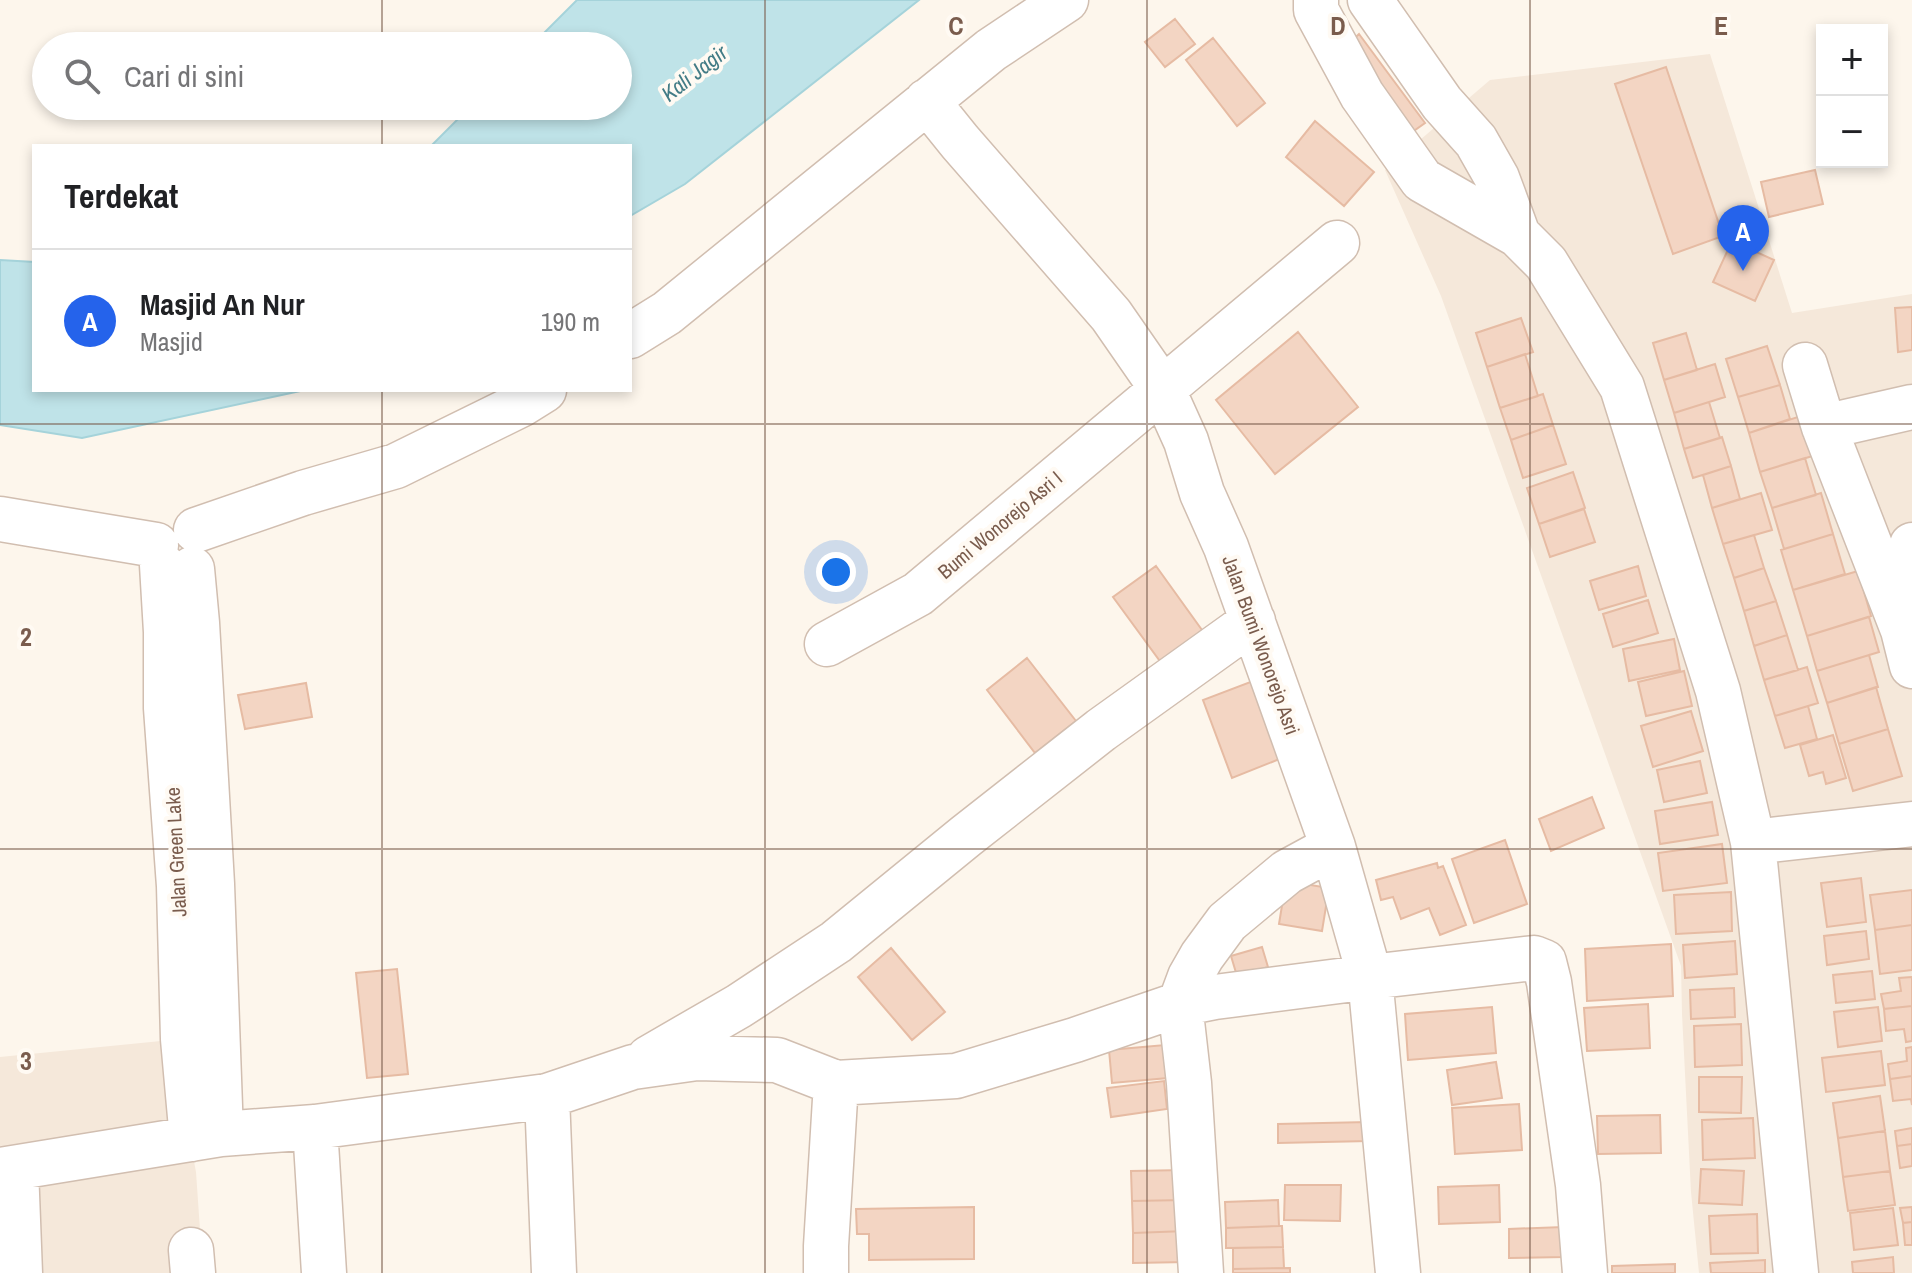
<!DOCTYPE html>
<html lang="id">
<meta charset="utf-8">
<style>
body{margin:0;font-family:"Archivo Narrow",sans-serif;background:#f6f6f6;color:#202124}
.controls{position:absolute;right:24px;top:24px;display:grid;overflow:hidden;border-radius:0px;box-shadow:0 4px 12px #0003}
.controls button{width:72px;height:72px;display:grid;place-items:center;padding:0;border:0;border-bottom:2px solid #e0e0e0;background:#fff;color:#202124;font:40px sans-serif}
.you{position:absolute;left:836px;top:572px;width:28px;height:28px;margin:-20px;border:6px solid #fff;border-radius:50%;background:#1a73e8;box-shadow:0 0 0 12px #1a73e833}
.badge{display:grid;place-items:center;width:52px;height:52px;border-radius:50%;background:#2563eb;color:#fff;font-size:26px;font-weight:700}
.pin{position:absolute;translate:-50% -66px;filter:drop-shadow(0 2px 4px #0008)}
.pin::after{content:'';position:absolute;top:42px;width:28px;height:24px;background:inherit;clip-path:polygon(0 0,100% 0,50% 100%)}
.list{margin:0;padding:0;list-style:none}
h2{display:flex;justify-content:space-between;align-items:center;height:104px;margin:0;padding:0 32px;font-size:34px}
h2 small{font-size:26px;font-weight:400;color:#757577}
.list li{display:grid;grid-template-columns:52px 1fr auto;gap:24px;align-items:center;box-sizing:border-box;height:144px;padding:0 32px;border-top:2px solid #e0e0e0}
.list b{display:block;font-size:30px;white-space:nowrap}
.list p{margin:0;font-size:26px;white-space:nowrap;color:#757577}
.list em{font-size:26px;font-style:normal;color:#757577}
.icon{flex:none;width:44px;height:44px;fill:none;stroke:currentColor;stroke-width:2;stroke-linecap:round;stroke-linejoin:round}
.map{position:relative;flex:none;width:1912px;height:1273px;overflow:hidden}
.search{position:absolute;background:#fff;box-shadow:0 4px 12px #0003;left:32px;top:32px;width:600px;height:88px;display:flex;align-items:center;gap:20px;box-sizing:border-box;padding:0 28px;border-radius:44px;color:#757577;font-size:30px}
.panel{position:absolute;background:#fff;box-shadow:0 4px 12px #0003;left:32px;top:144px;width:600px;height:248px;border-radius:0px}
.map>svg:first-child{display:block}
.residential{fill:#f5e8da}
.water{fill:#bfe3e8;stroke:#a5d3da;stroke-width:2}
.building{fill:#f3d5c3;stroke:#e6bba3;stroke-width:2}
.lines{fill:none;stroke-linecap:round;stroke-linejoin:round}
.minor-casing{stroke:#d1beb0;stroke-width:47}
.minor{stroke:#fff;stroke-width:44}
.grid{fill:none;stroke:#7a5c4d;stroke-width:2;stroke-opacity:0.55}
.labels{text-anchor:middle;stroke-width:8;stroke-linejoin:round;paint-order:stroke}
.street-label{font-size:20px;fill:#7a5c4d;stroke:#fffaf3}
.water-label{font-size:22px;font-style:italic;fill:#437c86;stroke:#fffaf3}
.grid-label{font-size:26px;text-anchor:middle;font-weight:bold;fill:#7a5c4d;stroke:#fffaf3;stroke-width:8;stroke-linejoin:round;paint-order:stroke}
</style>
<div class="map">
<svg width="1912" height="1273" viewBox="0 0 1912 1273">
<rect width="100%" height="100%" fill="#fdf6ec"/>
<!-- residential -->
<path class="residential" d="M1710,54L1792,313L1912,294V1273H1699L1691,1192L1682,1014L1681,966L1441,296L1385,170L1490,80Z
M171,1040L196,1172L203,1273H0V1057Z"/>
<!-- water -->
<path class="water" d="M577,0H919L685,184L630,216V146H431L471,106H618V46H531Z
M0,260L34,262V390H305L82,438L0,425Z"/>
<!-- building -->
<path class="building" d="M1175,19L1195,44L1165,67L1145,42Z
M1359,34L1425,123L1398,142L1339,53Z
M1213,38L1265,103L1237,126L1186,60Z
M1666,67L1723,236L1673,254L1615,84Z
M1315,121L1374,172L1344,206L1286,157Z
M1815,170L1823,204L1769,217L1761,182Z
M1732,241L1774,260L1755,301L1713,282Z
M1912,307V350L1898,352L1895,308Z
M1521,318L1533,352L1487,367L1476,333Z
M1298,332L1358,407L1275,474L1216,400Z
M1686,333L1697,370L1664,380L1653,343Z
M1767,346L1780,385L1738,397L1726,359Z
M1525,354L1538,396L1500,408L1487,367Z
M1715,364L1725,397L1674,413L1664,380Z
M1780,385L1790,419L1749,433L1738,397Z
M1543,394L1553,425L1511,440L1500,408Z
M1709,402L1720,438L1684,449L1674,413Z
M1807,414L1819,454L1760,472L1749,433Z
M1553,425L1566,464L1523,478L1511,440Z
M1722,437L1731,466L1693,478L1684,449Z
M1805,458L1816,495L1772,508L1760,472Z
M1731,466L1740,499L1712,508L1703,475Z
M1573,472L1585,508L1539,524L1527,488Z
M1761,493L1772,530L1723,544L1712,508Z
M1821,493L1833,534L1784,549L1772,508Z
M1584,509L1595,542L1550,557L1539,524Z
M1833,534L1845,574L1793,590L1781,550Z
M1754,535L1764,568L1734,578L1723,544Z
M1156,566L1207,637L1165,668L1113,597Z
M1638,566L1646,596L1599,610L1590,581Z
M1764,568L1776,601L1744,611L1734,578Z
M1858,571L1871,616L1807,636L1793,590Z
M1648,600L1658,633L1613,647L1603,614Z
M1776,601L1787,635L1754,646L1744,611Z
M1869,617L1879,652L1817,671L1807,636Z
M1787,635L1798,670L1764,680L1754,646Z
M1674,639L1680,670L1629,681L1623,649Z
M1869,655L1878,687L1827,703L1817,671Z
M1027,658L1076,721L1035,753L987,690Z
M1807,667L1818,703L1775,716L1764,680Z
M1684,671L1692,706L1646,716L1638,682Z
M1253,681L1282,758L1232,778L1203,700Z
M306,683L312,717L245,729L238,695Z
M1876,687L1888,729L1839,744L1827,703Z
M1808,706L1817,739L1785,748L1775,716Z
M1691,711L1703,751L1653,767L1641,726Z
M1888,729L1902,776L1853,791L1839,744Z
M1833,735L1846,778L1826,784L1823,772L1809,776L1800,745Z
M1700,761L1707,793L1664,802L1657,770Z
M1592,797L1604,828L1551,851L1539,819Z
M1712,802L1718,835L1660,844L1655,811Z
M1505,840L1527,904L1474,923L1452,859Z
M1722,844L1727,883L1663,891L1658,853Z
M1437,863L1438,868L1443,866L1466,925L1440,935L1429,908L1401,919L1393,897L1381,900L1376,880Z
M1861,878L1866,922L1827,927L1821,883Z
M1286,881L1329,888L1322,931L1279,924Z
M1912,890V925L1875,930L1870,895Z
M1731,892L1732,931L1676,934L1674,895Z
M1912,925V970L1880,974L1875,930Z
M1866,931L1869,959L1827,965L1824,936Z
M1735,941L1737,974L1685,978L1683,945Z
M1671,944L1673,996L1587,1001L1585,949Z
M1262,947L1268,967L1237,976L1231,956Z
M891,948L945,1012L912,1040L858,977Z
M397,969L408,1074L367,1078L356,973Z
M1872,971L1875,999L1836,1003L1833,975Z
M1912,977V1006L1884,1009L1881,994L1901,991L1899,978Z
M1734,988L1735,1017L1691,1019L1690,990Z
M1648,1004L1650,1048L1587,1051L1584,1008Z
M1912,1006V1041L1906,1042L1904,1029L1886,1031L1884,1009Z
M1492,1007L1496,1053L1408,1060L1405,1014Z
M1878,1007L1882,1041L1838,1047L1834,1012Z
M1741,1024L1742,1065L1695,1067L1694,1026Z
M1165,1045L1168,1078L1112,1083L1109,1050Z
M1912,1047V1076L1890,1079L1888,1064L1907,1061L1906,1048Z
M1881,1051L1885,1085L1826,1092L1822,1058Z
M1496,1062L1502,1098L1452,1105L1447,1070Z
M1912,1076V1105L1911,1099L1893,1101L1890,1079Z
M1699,1077H1742L1741,1113L1699,1112Z
M1164,1081L1167,1109L1111,1117L1107,1088Z
M1880,1096L1885,1131L1838,1138L1833,1103Z
M1519,1104L1522,1150L1455,1154L1452,1108Z
M1660,1115L1661,1153L1598,1154L1597,1116Z
M1753,1118L1755,1158L1703,1160L1702,1120Z
M1368,1122L1369,1141L1278,1143V1124Z
M1912,1128V1144L1897,1146L1895,1131Z
M1885,1131L1890,1171L1843,1177L1838,1138Z
M1912,1144V1166L1900,1168L1897,1146Z
M1701,1169L1744,1171L1742,1205L1699,1203Z
M1185,1170V1200L1132,1201L1131,1171Z
M1890,1171L1895,1205L1848,1211L1843,1177Z
M1285,1185H1341L1340,1221L1284,1220Z
M1499,1185L1500,1222L1439,1224L1438,1187Z
M1185,1200L1186,1231L1133,1233L1132,1201Z
M1278,1200L1279,1226L1226,1228L1225,1202Z
M974,1207V1259L869,1260V1234H857L856,1209Z
M1912,1207V1222L1903,1223L1900,1208Z
M1893,1208L1898,1245L1854,1250L1850,1213Z
M1757,1214L1758,1253L1711,1254L1709,1216Z
M1912,1222V1245H1905L1903,1223Z
M1279,1226H1282L1283,1247L1226,1248V1228Z
M1563,1227L1564,1257L1509,1258V1229Z
M1186,1231L1187,1262L1133,1263V1233Z
M1283,1247L1284,1268L1233,1269V1248Z
M1893,1257L1894,1273H1853L1852,1262Z
M1765,1260V1273H1711L1710,1263Z
M1675,1264V1273H1612V1266Z
M1290,1268V1273H1233V1269Z"/>
<g class="lines">
<defs>
<path id="minor" d="M1316,0V10L1362,95L1422,180L1518,235
M1370,0L1442,103L1476,141L1497,178L1518,235L1546,263L1622,387L1718,691L1753,842L1796,1273
M927,101L960,142L1111,315L1163,390L1186,441L1202,493L1226,547L1333,847L1370,977L1398,1273
M630,336L667,313L991,50L1066,0
M1805,365L1824,427L1903,630L1912,666
M1824,427L1912,407
M0,519L156,545
M196,530L303,493L396,466L520,405L544,390
M162,565L166,632V708L179,886L183,1039L192,1139
M192,569L197,623L212,884L221,1134
M1904,623L1912,545
M827,644L918,594L1337,243
M1753,842L1912,824
M649,1058L739,1006L836,942L966,836L1101,730L1253,621
M547,1096L554,1273
M315,1127L324,1273
M16,1168L20,1273
M0,1170L221,1134L315,1127L547,1096L633,1067L697,1058L777,1060L836,1083L956,1076L1075,1040L1180,1004L1215,997L1370,977L1534,958L1544,962L1549,982L1578,1185L1585,1273
M191,1250L193,1273
M826,1273V1246L836,1083
M1201,1273L1189,1083L1180,1004L1190,977L1202,956L1227,922L1287,872L1333,847"/>
</defs>
<!-- minor casing -->
<use href="#minor" class="minor-casing"/>
<!-- minor -->
<use href="#minor" class="minor"/>
</g>
<!-- grid -->
<path class="grid" d="M382,0V46M765,0V1273M1147,0V1273M1530,0V1273M382,106V146M382,390V1273M0,424H1912M0,849H1912"/>
<g class="labels">
<!-- street labels -->
<g class="street-label">
<text transform="translate(1000 525) rotate(-40)" y="7">Bumi Wonorejo Asri I</text>
<text transform="translate(1261 645) rotate(70)" y="7">Jalan Bumi Wonorejo Asri</text>
<text transform="translate(176 852) rotate(-93)" y="7">Jalan Green Lake</text>
</g>
<!-- water labels -->
<g class="water-label">
<text transform="translate(694 73) rotate(-38)" y="8">Kali Jagir</text>
</g>
</g>
<g class="grid-label">
<text x="956" y="35">C</text>
<text x="1338" y="35">D</text>
<text x="1721" y="35">E</text>
<text x="26" y="646">2</text>
<text x="26" y="1070">3</text>
</g>
</svg>
<div class="controls">
<button>+</button>
<button>−</button>
</div>
<div class="you"></div>
<div class="pin badge" style="left:1743px;top:271px">A</div>
<div class="search"><svg class="icon" aria-label="search" viewBox="0 0 24 24"><circle cx="10" cy="10" r="6"/><path d="M15 15l6 6"/></svg>Cari di sini</div>
<section class="panel">
<h2>Terdekat<small></small></h2>
<ul class="list">
<li><span class="badge">A</span><div><b>Masjid An Nur</b><p>Masjid</p></div><em>190 m</em></li>
</ul>
</section>
</div>
